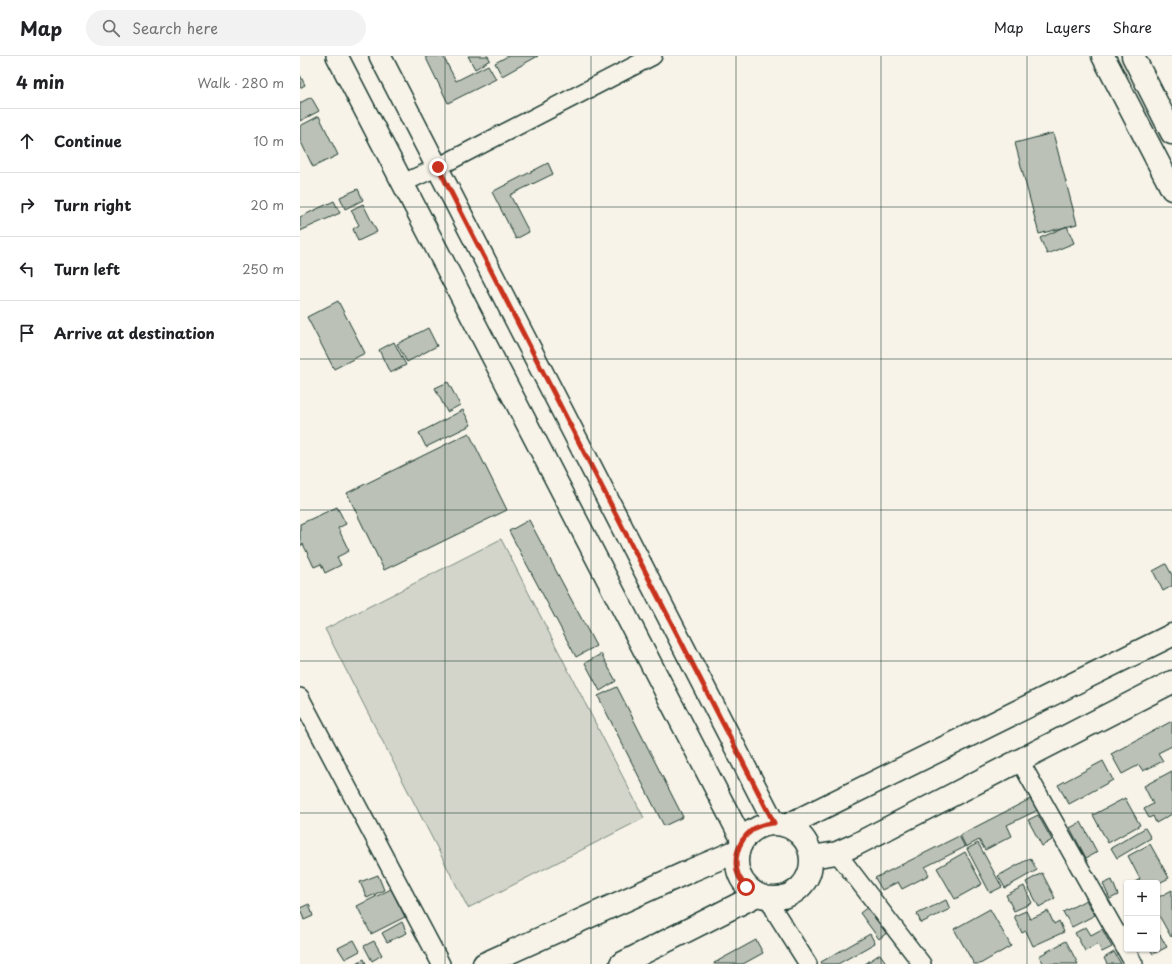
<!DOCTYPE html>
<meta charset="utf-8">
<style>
body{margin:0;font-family:"Playpen Sans",sans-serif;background:#f2f2f2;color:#202124}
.controls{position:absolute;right:12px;bottom:12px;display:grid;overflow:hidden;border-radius:4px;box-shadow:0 1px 3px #0004}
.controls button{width:36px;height:36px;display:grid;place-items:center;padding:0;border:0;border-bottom:1px solid #e0e0e0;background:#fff;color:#202124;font:20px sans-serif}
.stop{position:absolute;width:12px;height:12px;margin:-9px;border:3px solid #c8321e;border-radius:50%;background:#fff}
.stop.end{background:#c8321e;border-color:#fff;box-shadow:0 1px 4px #0008}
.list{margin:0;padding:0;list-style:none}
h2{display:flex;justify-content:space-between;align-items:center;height:52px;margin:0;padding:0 16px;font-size:17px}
h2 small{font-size:13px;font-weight:400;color:#757577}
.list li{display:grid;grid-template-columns:26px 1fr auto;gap:12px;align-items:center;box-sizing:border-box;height:64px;padding:0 16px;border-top:1px solid #e0e0e0}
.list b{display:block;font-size:15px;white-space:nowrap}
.list em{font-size:13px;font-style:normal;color:#757577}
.icon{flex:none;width:22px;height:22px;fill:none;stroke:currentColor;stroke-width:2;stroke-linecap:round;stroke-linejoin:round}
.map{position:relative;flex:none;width:872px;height:908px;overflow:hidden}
header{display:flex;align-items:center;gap:24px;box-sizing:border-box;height:56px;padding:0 20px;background:#fff;border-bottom:1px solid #e0e0e0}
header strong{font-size:19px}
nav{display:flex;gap:22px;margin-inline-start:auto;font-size:14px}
.search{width:280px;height:36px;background:#f2f2f2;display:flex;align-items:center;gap:10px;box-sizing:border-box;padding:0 14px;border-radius:22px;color:#757577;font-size:15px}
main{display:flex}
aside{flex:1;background:#fff}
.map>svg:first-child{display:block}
.green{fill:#d3d5ca;stroke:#79897f}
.building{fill:#bbc1b6;stroke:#1f3d34}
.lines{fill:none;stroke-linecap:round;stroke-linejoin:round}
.minor-casing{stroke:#1f3d34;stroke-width:20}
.tertiary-casing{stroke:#1f3d34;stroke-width:24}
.secondary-casing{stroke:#1f3d34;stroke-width:25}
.minor{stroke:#f7f3e8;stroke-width:17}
.tertiary{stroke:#f7f3e8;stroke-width:21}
.secondary{stroke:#f7f3e8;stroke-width:22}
.route{stroke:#c8321e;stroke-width:5}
.grid{fill:none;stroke:#1f3d34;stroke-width:1;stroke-opacity:0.55}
</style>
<header>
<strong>Map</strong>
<div class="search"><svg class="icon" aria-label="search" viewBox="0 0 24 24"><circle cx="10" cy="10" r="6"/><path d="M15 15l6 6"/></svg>Search here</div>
<nav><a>Map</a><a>Layers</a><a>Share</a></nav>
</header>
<main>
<aside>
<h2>4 min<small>Walk · 280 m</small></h2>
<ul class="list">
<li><svg class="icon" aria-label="ahead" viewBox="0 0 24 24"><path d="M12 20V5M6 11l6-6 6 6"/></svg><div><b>Continue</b></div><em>10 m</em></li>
<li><svg class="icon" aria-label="right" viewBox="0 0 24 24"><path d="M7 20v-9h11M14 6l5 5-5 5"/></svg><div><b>Turn right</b></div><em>20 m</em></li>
<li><svg class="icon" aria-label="left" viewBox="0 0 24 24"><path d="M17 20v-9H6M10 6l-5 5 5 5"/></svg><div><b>Turn left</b></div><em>250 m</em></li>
<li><svg class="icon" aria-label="arrive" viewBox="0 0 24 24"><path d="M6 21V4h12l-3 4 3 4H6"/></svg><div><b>Arrive at destination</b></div></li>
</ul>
</aside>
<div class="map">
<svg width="872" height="908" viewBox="0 0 872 908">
<rect width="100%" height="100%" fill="#f7f3e8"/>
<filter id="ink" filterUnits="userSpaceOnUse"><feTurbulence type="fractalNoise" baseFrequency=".025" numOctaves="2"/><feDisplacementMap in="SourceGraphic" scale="8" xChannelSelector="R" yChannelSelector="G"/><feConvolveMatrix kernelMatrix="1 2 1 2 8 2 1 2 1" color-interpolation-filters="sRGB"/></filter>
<g filter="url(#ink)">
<!-- green -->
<path class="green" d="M201,483L344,762L168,852L25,573Z"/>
<!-- building -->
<path class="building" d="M125,0H143L156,25L188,9L196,23L148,47Z
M168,0H188L190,4L175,13Z
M208,0H238L202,20L195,7Z
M0,19L5,29L0,32Z
M11,41L19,55L0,65V47Z
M19,60L38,99L13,111L0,84V70Z
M753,77L777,168L739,178L715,87Z
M248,107L253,118L210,139L229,176L216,183L192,136Z
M58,133L63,144L45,153L40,141Z
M34,145L40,157L0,175V161Z
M63,148L77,176L58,185L53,173L59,169L51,154Z
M767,170L774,187L747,198L740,182Z
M38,245L65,297L34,313L7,261Z
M128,272L137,290L107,306L97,288Z
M94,286L106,309L90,317L79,294Z
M148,326L160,349L147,356L135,332Z
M163,354L171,369L126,391L119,377Z
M169,377L207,454L84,514L47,437Z
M37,451L46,468L38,472L49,495L37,501L41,509L25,517L21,508L14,511L3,488L0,490V468Z
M229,464L296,590L276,601L209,475Z
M866,508L872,519V530L863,535L853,515Z
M301,598L316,625L300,635L285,607Z
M317,631L383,761L364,770L298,640Z
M872,665V690L858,697L863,705L843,715L839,709L822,718L811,698Z
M803,705L813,724L769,748L758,729Z
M872,715V758L856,767L853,760L849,762L844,753L853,748L844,730Z
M732,742L738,754L707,769L712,780L685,794L679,784L666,791L660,779Z
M825,742L840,769L808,787L793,759Z
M738,759L752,784L742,790L728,764Z
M781,766L797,796L786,802L770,772Z
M845,772L851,782L817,802L811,792Z
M659,780L665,791L625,811L629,819L602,833L598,826L582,834L575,822Z
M678,787L702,831L690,837L667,793Z
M850,788L869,822L857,828L833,827L840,823L828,800Z
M665,796L682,828L655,843L637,812Z
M730,802L737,814L705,832L698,820Z
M742,817L755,842L739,851L726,826Z
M78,819L84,834L67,842L60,826Z
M812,824L818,839L810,843L803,828Z
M724,830L732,847L714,855L706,839Z
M91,833L105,861L71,878L57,850Z
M872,834V880L871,881L857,856V842Z
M646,844L650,853L621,867L617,858Z
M786,844L795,859L772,871L763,856Z
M9,848L13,860L4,864L0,852Z
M569,850L588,876L579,883L560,857Z
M690,853L711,890L680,908H674L654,873Z
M726,855L730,863L748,855L754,868L759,865L764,876L733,890L726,875L722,877L714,860Z
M102,866L107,877L87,886L82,877Z
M786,871L791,879L802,873L812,891L802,896L798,888L785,895L775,877Z
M570,878L575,887L538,908H522L521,906Z
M860,879L867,891L853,898L850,893H857V880Z
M54,884L60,895L45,903L38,892Z
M456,884L463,897L443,908H414V907Z
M74,885L82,899L72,905L64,890Z
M766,885L778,908H744L739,900Z
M814,896L821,908H807L804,902Z
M580,898L587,908H565Z
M64,903L66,908H55Z"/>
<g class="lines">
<defs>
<path id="minor" d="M103,127L138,111L353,0
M0,641L141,908
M720,705L834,908
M537,797L622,908
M469,843L477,859L508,908"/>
<path id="tertiary" d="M37,0L442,784
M80,0L474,767"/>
<path id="secondary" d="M803,0L872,133
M833,0L872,77
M437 805a37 37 0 1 1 74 0a37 37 0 1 1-74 0Z
M486,770L872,579
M511,801L537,797L555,789L872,626
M184,908L392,814L437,795
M321,908L457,839"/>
</defs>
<!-- minor casing -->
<use href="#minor" class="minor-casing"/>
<!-- tertiary casing -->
<use href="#tertiary" class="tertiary-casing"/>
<!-- secondary casing -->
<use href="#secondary" class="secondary-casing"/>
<!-- minor -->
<use href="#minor" class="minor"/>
<!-- tertiary -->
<use href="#tertiary" class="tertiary"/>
<!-- secondary -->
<use href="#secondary" class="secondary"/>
</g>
</g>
<g class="lines" filter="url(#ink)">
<!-- route -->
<path class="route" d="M138,111L474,767C466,768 457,769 451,775C438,785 432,805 439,821C441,824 444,828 446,831"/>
</g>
<!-- grid -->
<path class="grid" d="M145,0V908M291,0V908M436,0V908M581,0V908M727,0V908M0,151H872M0,303H872M0,454H872M0,605H872M0,757H872"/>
</svg>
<div class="controls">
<button>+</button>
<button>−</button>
</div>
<div class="stop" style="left:446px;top:831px"></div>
<div class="stop end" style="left:138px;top:111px"></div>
</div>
</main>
